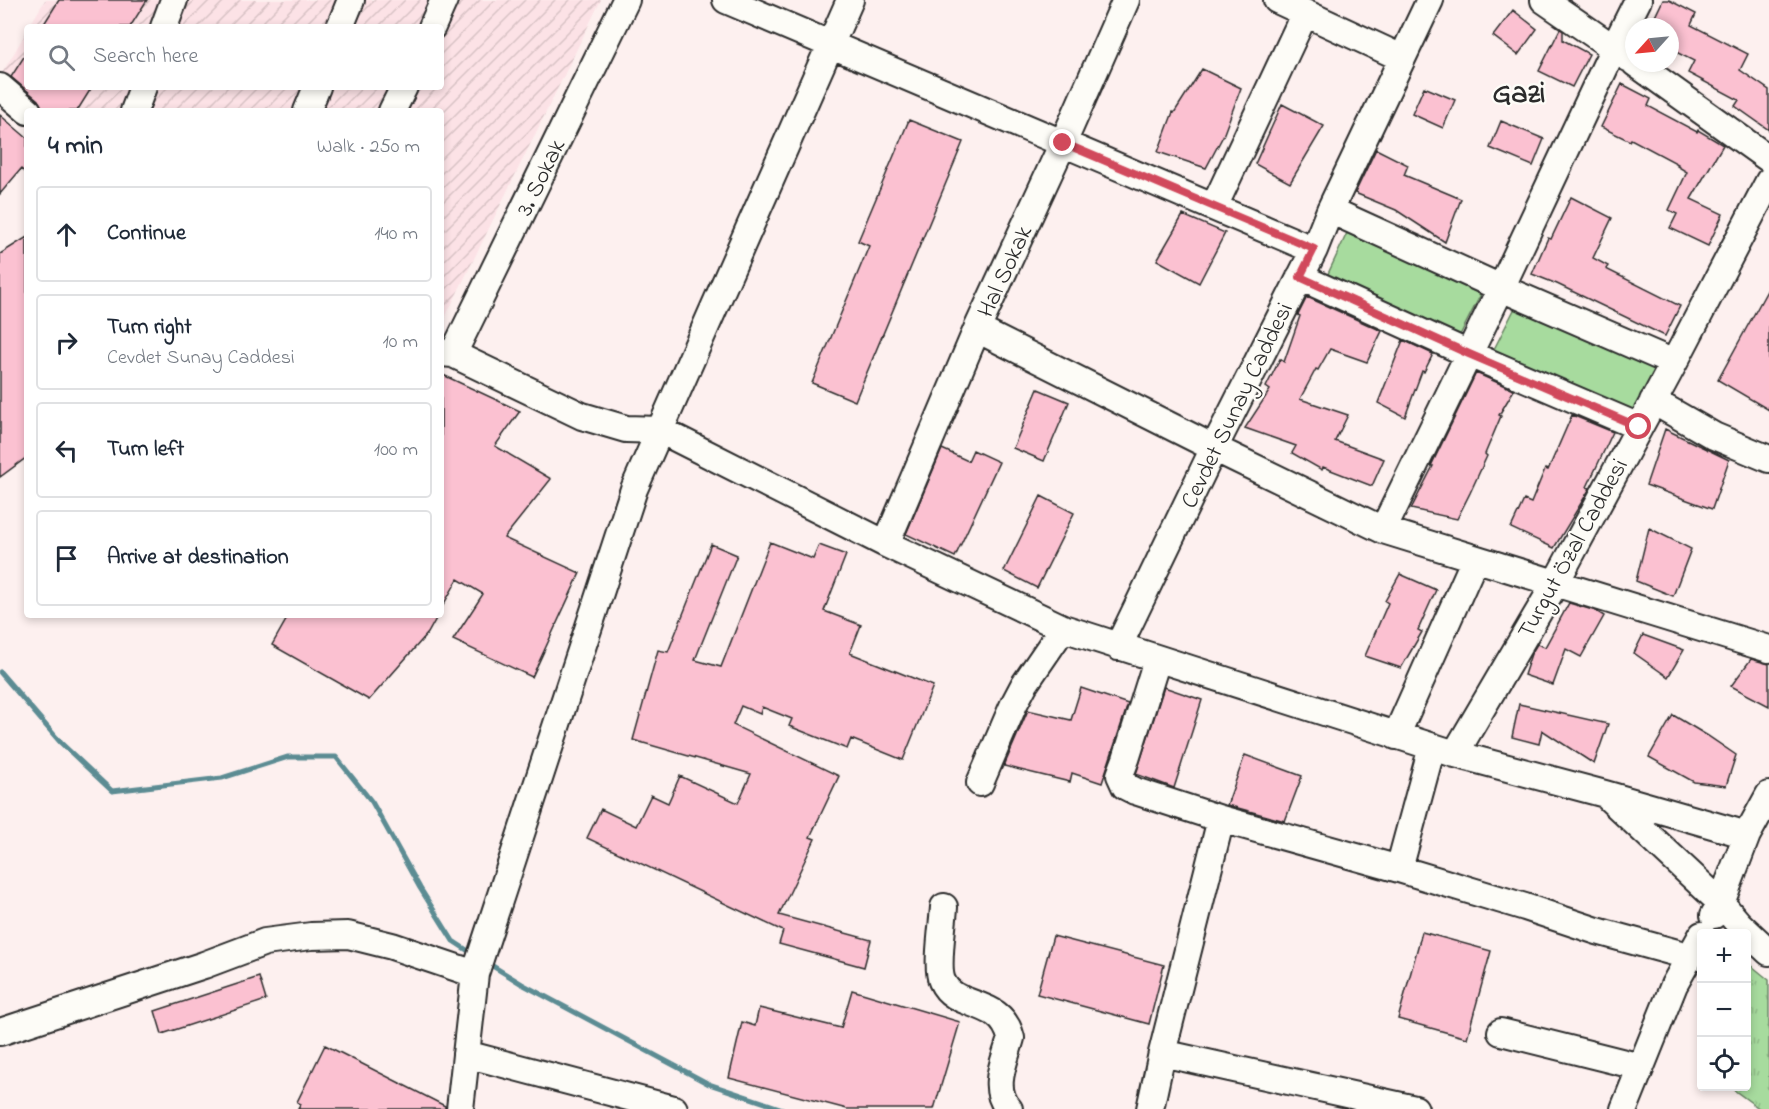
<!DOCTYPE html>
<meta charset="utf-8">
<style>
body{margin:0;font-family:"Indie Flower",sans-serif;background:#f6f6f7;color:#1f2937}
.controls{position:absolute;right:18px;bottom:18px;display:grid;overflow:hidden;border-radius:6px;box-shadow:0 3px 9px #0003}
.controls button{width:54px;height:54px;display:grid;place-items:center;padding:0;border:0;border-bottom:2px solid #e0e1e3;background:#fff;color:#1f2937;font:30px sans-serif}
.compass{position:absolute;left:1625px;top:18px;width:54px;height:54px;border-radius:50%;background:#fff;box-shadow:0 3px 9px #0003;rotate:243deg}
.stop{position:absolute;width:18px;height:18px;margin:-14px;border:4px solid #d1495b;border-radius:50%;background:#fff}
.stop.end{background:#d1495b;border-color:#fff;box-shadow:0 2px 6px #0008}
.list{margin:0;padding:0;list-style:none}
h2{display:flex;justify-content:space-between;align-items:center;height:78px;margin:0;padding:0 24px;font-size:26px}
h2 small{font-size:20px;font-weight:400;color:#747a83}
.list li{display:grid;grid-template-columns:39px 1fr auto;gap:18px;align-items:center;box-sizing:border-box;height:96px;margin:0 12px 12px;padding:0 12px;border:2px solid #e0e1e3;border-radius:6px}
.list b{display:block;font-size:22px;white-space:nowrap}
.list p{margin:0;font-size:20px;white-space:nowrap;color:#747a83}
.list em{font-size:20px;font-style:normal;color:#747a83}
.icon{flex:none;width:33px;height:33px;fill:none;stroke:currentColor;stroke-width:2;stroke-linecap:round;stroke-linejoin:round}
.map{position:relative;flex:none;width:1769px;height:1109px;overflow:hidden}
.search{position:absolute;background:#fff;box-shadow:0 3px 9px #0003;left:24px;top:24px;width:420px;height:66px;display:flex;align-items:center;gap:15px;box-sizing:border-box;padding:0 21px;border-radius:6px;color:#747a83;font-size:22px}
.panel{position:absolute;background:#fff;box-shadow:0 3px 9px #0003;left:24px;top:108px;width:420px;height:510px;border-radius:6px}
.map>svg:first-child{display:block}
.industrial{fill:url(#industrial-furrows)}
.grass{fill:url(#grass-tufts);stroke:#698364;stroke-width:1.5}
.park{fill:#a7db9e;stroke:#698364;stroke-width:1.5}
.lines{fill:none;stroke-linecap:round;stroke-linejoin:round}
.stream{stroke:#5c8c93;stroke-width:5}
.building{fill:#fbc1d1;stroke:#2b2b2b;stroke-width:1.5}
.minor-casing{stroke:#2b2b2b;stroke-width:30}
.minor{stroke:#fdfcf7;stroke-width:26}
.route{stroke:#d1495b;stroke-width:8}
.labels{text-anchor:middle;stroke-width:4.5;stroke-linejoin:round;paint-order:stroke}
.street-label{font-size:24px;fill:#2b2b2b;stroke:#fdfcf7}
.district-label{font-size:30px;font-weight:bold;fill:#2b2b2b;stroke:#fdfcf7}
</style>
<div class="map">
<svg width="1769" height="1109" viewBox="0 0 1769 1109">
<defs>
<pattern id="industrial-furrows" width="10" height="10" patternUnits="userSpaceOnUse" patternTransform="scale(1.5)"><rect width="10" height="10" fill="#fce2e6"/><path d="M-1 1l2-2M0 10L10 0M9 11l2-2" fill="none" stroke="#d8c2c5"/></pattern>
<pattern id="grass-tufts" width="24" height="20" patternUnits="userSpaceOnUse" patternTransform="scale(1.5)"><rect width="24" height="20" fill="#a7db9e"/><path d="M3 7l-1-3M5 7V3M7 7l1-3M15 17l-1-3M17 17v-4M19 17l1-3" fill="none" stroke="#90bc88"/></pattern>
</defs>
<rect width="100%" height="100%" fill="#fdf0ef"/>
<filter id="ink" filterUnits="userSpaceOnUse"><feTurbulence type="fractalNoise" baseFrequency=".0167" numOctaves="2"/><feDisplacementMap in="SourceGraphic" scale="12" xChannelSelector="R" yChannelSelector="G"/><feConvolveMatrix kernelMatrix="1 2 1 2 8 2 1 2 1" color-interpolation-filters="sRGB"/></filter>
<g filter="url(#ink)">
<!-- industrial -->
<path class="industrial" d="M45,0H601L441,326V111H42L1,75L27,31V87H441V27H29Z"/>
<!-- grass -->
<path class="grass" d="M1747,962L1769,980V1109H1760L1730,1087L1746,1086Z"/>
<!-- park -->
<path class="park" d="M1347,233L1482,292L1459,337L1327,276Z
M1517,304L1660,368L1635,419L1489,359Z"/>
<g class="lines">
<!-- stream -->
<path class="stream" d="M0,672L61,743L112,791L222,778L288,757H336L372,802L420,888L453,941L473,954
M486,962L522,984L709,1084L783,1109"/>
</g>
<!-- building -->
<path class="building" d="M59,0H147L130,27H42Z
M1663,0H1669L1696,14L1691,25L1748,54L1740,70L1769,90V130L1735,106L1739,100L1688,73L1694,61L1670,49V27H1650Z
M1513,10L1537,29L1518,55L1493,36Z
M1560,29L1563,31V40L1589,54L1572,87L1539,71Z
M27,52V87H92L77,111H47L42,108L38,100L11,77Z
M1202,69L1241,88L1223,136L1206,168L1158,152L1173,112L1174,113Z
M1622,84L1651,99L1648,106L1697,132L1698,130L1723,145L1691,199L1723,214L1708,246L1670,228L1677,214L1669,210L1687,172L1677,166L1678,164L1631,139L1630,141L1601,127Z
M1424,87L1455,100L1443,128L1412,114Z
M1282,104L1324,126L1290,183L1255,164Z
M0,115L27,138V174L21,169L0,194Z
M909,120L963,142L855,401L812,383L869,246L858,241Z
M1501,121L1544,139L1533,166L1490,148Z
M1376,149L1408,165L1404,175L1461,199L1445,242L1396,210L1355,193Z
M1571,197L1612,218L1593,258L1608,266L1606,269L1680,306L1665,336L1557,284L1532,274L1548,238L1551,239Z
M1183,215L1225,233L1199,283L1157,260Z
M27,237V457L0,477V254Z
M1769,287V410L1718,380Z
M1307,297L1382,331L1367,362L1330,349L1318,370L1316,369L1300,399L1348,415L1335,441L1384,459L1372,486L1323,467L1322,470L1292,453L1296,446L1245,428L1270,390L1266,387L1280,359L1284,362L1300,316L1298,315Z
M1403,340L1433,354L1424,372L1422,371L1405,417L1378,403Z
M1476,373L1514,390L1499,415L1501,416L1485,454L1487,456L1470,493L1457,519L1411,509L1433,466H1431Z
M441,374L520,411L495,446L551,479L504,538L580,573L532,677L453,640L483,594L458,579L441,609Z
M1038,389L1069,402L1044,461L1013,448Z
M1572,415L1613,432L1587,487L1590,488L1589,490L1554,548L1511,528L1524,500L1531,503L1545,469L1548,470Z
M1665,429L1729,460L1712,509L1646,485Z
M942,449L968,461L973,450L999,462L955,557L906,534Z
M1041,496L1074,513L1037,588L1004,571Z
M1649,528L1691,549L1673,596L1636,581Z
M770,542L813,559L819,545L846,555L824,611L861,625L850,653L933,686L903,760L851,739L847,749L789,726L792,719L762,707L760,714L741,706L733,725L839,776L810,837L815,839L779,915L871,940L864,967L779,944L783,931L587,838L601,809L636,826L651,795L668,803L680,776L738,803L751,774L633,740L658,650L668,652L711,544L737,555L695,660L721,667Z
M1400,574L1436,590L1418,630L1422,632L1401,668L1365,656L1388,603L1385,601Z
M1569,603L1596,611L1604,616L1581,657L1566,649L1553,685L1524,675L1531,654L1537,644L1545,647Z
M289,615H438L428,633L369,700L272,645Z
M1643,635L1684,650L1668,677L1634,653Z
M1751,659L1769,664V706L1731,686Z
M1164,687L1202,700L1174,788L1136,774Z
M1081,688L1128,704L1102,783L1072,773L1070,782L1004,766L1028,710L1071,720Z
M1519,704L1608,724L1594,764L1542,730L1539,744L1512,737Z
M1673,715L1708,736L1736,755L1726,786L1694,782L1649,757Z
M1245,755L1302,776L1285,821L1227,805Z
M1422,932L1491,951L1467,1038L1398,1019Z
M1053,936L1164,965L1149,1024L1037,994Z
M259,977L266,1000L162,1034L155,1011Z
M852,990L960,1022L934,1109H847L729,1078L742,1022L755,1026L759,1008L841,1028Z
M325,1045L445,1106V1109H298L301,1104L297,1102Z"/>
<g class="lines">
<defs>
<path id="minor" d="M726,0L1314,250
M1277,0L1402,58
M1544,0L1628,58
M164,27L174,0
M340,27L351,0
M432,27L444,0
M1635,63L1769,159
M0,87L28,111
M134,111L143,87
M307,111L317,87
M392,111L404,87
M1214,207L1305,13
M1330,210L1501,288L1674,363
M1300,277L1469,354L1639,427
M977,329L1214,448L1383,530L1769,649
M441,353L453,354L582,416L626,429L660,430L886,544L1063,628L1455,754L1605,794L1747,835
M453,354L626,0
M1653,401L1714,436L1769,459
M1383,530L1501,288L1614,48L1638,0
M886,544L977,329L1063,143L1126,0
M1118,647L1214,448L1314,250L1330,210L1430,0
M1157,660L1126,759L1120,775L1125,786L1135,791L1221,819L1399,869L1525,907L1597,931L1688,956
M1396,736L1475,559
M1455,754L1555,584L1674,363L1769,181
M980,783L1014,704L1024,685L1063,628
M1609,798L1721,903L1739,924L1769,952
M1399,869L1432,747
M944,907C943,924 936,967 942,981C955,1011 1001,996 1011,1038C1005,1061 990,1088 1009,1109
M1714,915L1721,903L1747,835L1769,795
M0,1032L204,965L265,942L311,936L348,935L392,946L475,974
M1501,1032L1641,1067
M1162,1053L1415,1109
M466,1054L674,1109
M460,1109L475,974L634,489L850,0
M1150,1109L1162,1053L1221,819
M1624,1109L1674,985L1702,935"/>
</defs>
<!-- minor casing -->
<use href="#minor" class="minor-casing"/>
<!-- minor -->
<use href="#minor" class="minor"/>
</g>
</g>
<g class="lines" filter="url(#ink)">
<!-- route -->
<path class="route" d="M1063,143L1314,249L1300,277L1469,354L1639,427"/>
</g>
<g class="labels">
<!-- street labels -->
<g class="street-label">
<text transform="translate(540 177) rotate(-64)" y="8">3. Sokak</text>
<text transform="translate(1004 271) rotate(-65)" y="8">Hal Sokak</text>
<text transform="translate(1236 405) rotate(-64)" y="8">Cevdet Sunay Caddesi</text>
<text transform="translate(1572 548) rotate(-61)" y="8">Turgut Özal Caddesi</text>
</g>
<!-- district labels -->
<g class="district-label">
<text x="1519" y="102">Gazi</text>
</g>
</g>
</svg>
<div class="controls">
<button>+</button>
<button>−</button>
<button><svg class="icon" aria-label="locate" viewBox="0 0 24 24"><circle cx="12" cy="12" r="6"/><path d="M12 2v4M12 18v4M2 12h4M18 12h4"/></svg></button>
</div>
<svg class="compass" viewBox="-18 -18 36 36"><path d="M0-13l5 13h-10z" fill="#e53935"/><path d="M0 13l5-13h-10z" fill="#747a83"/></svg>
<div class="stop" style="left:1639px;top:427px"></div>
<div class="stop end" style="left:1063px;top:143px"></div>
<div class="search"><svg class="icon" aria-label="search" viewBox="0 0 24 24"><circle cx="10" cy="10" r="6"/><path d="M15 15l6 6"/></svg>Search here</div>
<section class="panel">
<h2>4 min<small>Walk · 250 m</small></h2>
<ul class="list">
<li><svg class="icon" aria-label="ahead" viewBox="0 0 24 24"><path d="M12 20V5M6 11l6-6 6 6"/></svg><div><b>Continue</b></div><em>140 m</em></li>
<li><svg class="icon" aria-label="right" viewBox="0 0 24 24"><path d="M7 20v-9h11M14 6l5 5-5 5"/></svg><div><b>Turn right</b><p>Cevdet Sunay Caddesi</p></div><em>10 m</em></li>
<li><svg class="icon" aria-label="left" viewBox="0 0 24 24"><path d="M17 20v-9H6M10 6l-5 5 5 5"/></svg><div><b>Turn left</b></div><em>100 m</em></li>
<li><svg class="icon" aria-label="arrive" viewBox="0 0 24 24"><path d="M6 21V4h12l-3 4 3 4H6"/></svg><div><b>Arrive at destination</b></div></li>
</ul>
</section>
</div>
